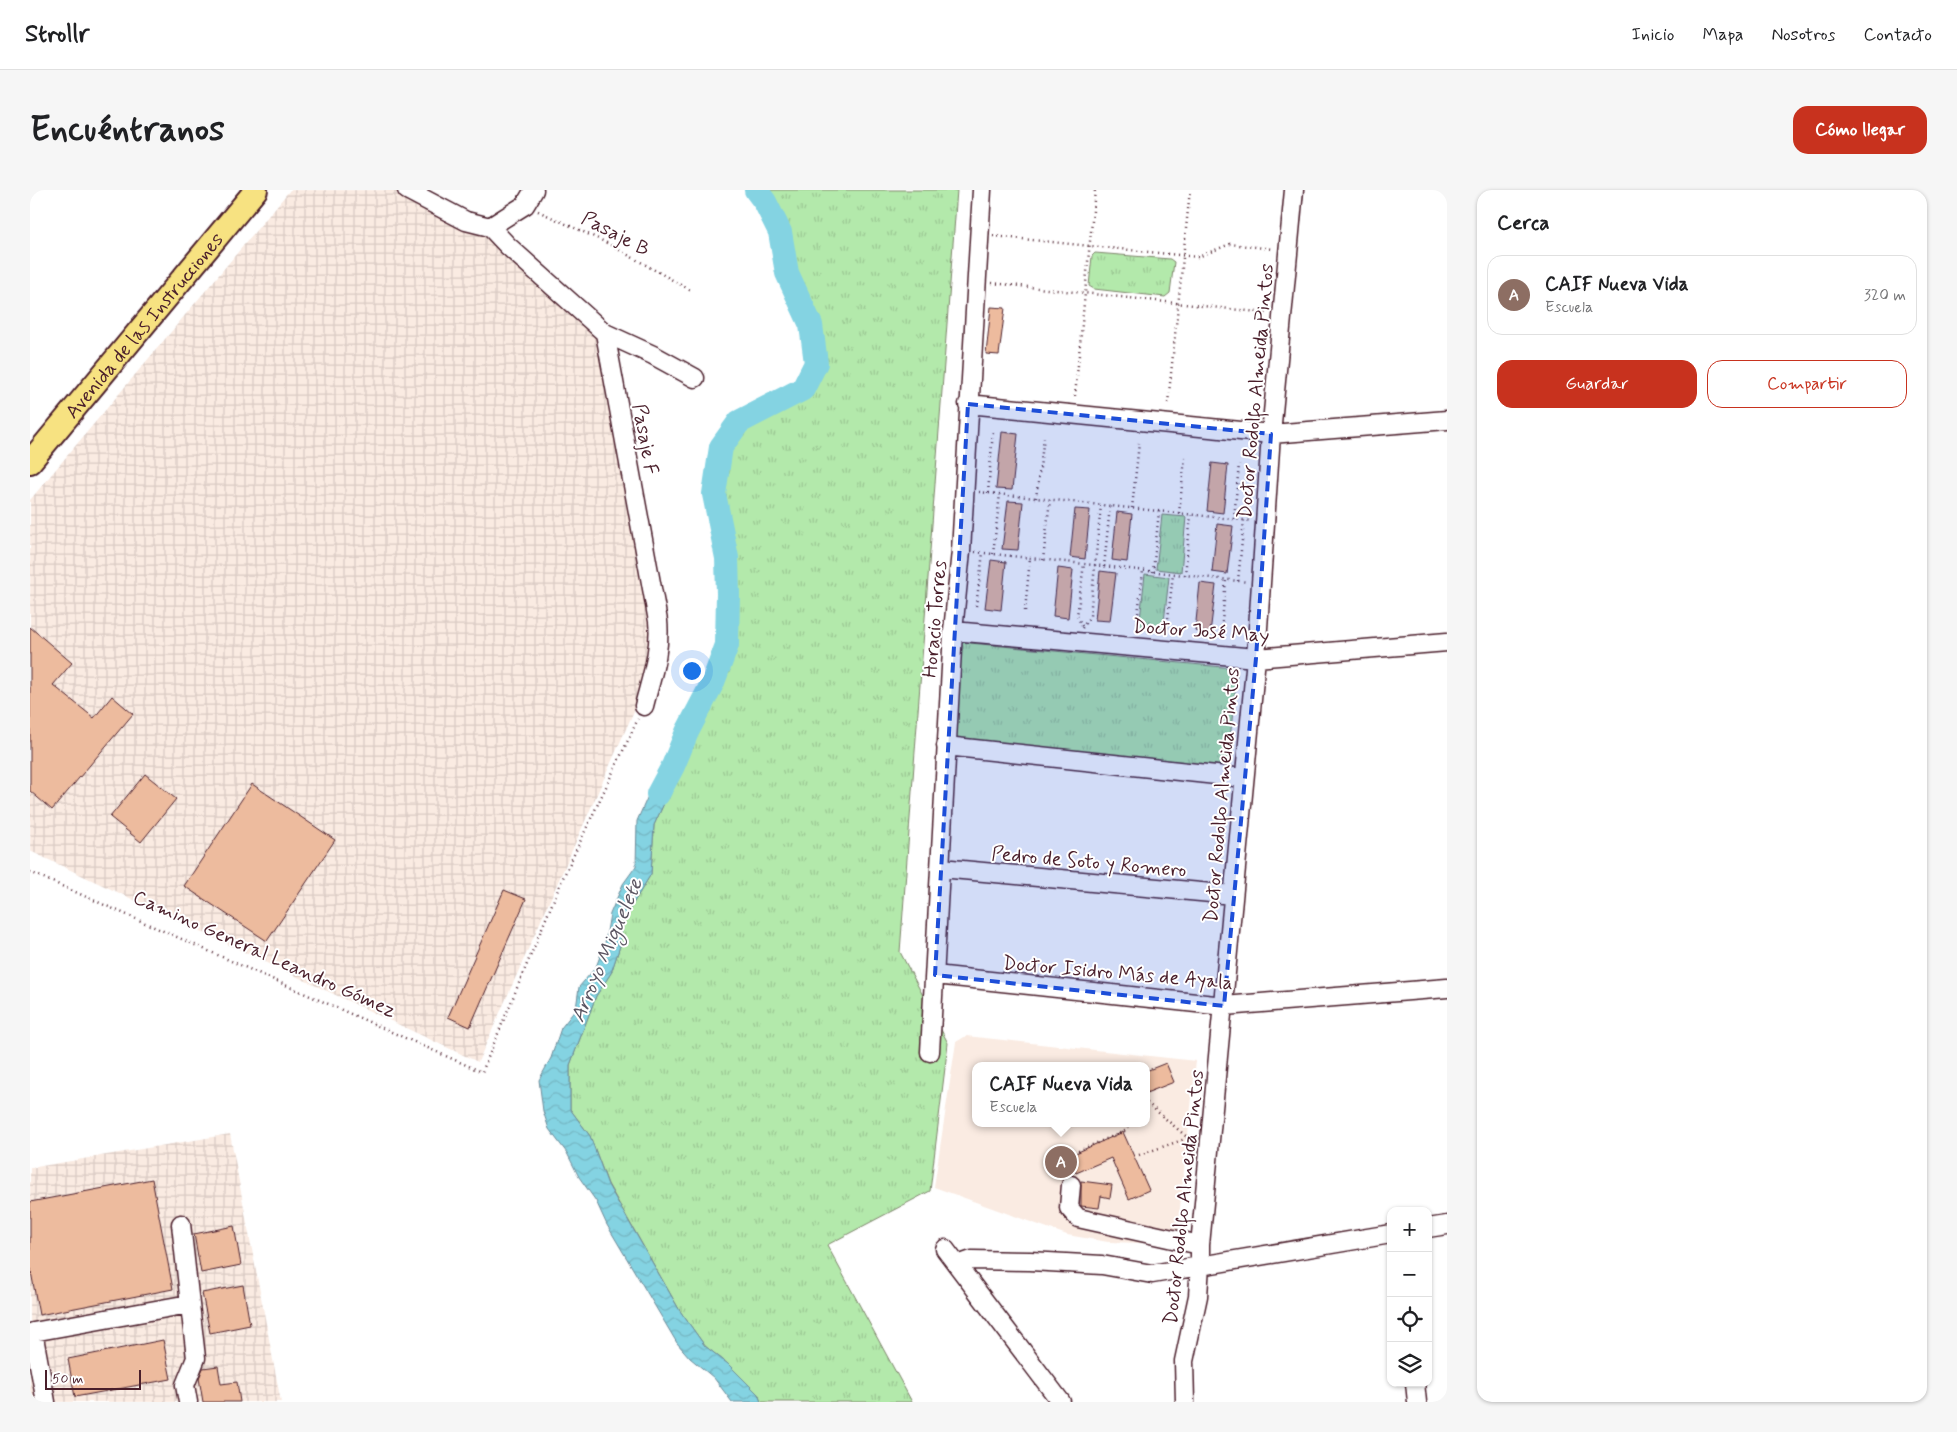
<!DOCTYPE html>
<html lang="es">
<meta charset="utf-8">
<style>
body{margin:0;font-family:Mynerve,sans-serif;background:#f6f6f6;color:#202124}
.controls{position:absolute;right:15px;bottom:15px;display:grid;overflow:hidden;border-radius:10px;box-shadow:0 1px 4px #0004}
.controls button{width:45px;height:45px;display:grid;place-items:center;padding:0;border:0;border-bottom:1px solid #e0e0e0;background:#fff;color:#202124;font:25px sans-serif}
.scale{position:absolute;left:15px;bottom:12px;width:96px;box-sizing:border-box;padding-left:5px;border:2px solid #4a1f2b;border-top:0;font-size:14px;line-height:18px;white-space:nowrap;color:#4a1f2b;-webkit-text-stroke:4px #fff;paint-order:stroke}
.you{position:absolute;left:661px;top:480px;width:18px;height:18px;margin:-12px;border:4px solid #fff;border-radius:50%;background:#1a73e8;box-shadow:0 0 0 8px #1a73e833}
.badge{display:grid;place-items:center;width:32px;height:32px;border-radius:50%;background:#c8321e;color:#fff;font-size:16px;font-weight:700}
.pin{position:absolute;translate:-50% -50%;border:2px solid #fff;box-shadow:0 1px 5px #0006}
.popup{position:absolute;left:942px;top:872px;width:178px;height:65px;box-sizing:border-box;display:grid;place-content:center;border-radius:10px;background:#fff;filter:drop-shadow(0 1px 4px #0005);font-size:16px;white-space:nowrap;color:#757577}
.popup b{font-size:19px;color:#202124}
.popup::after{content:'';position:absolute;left:50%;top:100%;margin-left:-10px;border:10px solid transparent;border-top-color:#fff}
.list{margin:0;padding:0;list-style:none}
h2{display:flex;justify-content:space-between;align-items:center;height:65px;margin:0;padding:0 20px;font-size:21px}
h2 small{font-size:16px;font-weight:400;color:#757577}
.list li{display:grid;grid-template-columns:32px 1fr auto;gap:15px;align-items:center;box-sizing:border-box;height:80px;margin:0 10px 10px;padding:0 10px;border:1px solid #e0e0e0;border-radius:15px}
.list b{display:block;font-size:19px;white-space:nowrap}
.list p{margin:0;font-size:16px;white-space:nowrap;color:#757577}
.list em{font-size:16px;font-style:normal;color:#757577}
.actions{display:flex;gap:10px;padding:15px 20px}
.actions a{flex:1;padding:11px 0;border:1px solid #c8321e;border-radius:15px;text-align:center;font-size:18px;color:#c8321e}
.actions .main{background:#c8321e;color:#fff}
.icon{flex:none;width:28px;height:28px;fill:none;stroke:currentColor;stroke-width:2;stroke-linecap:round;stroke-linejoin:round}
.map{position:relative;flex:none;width:1417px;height:1212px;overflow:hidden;border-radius:15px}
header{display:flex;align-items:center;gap:30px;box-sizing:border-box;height:70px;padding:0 25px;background:#fff;border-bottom:1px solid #e0e0e0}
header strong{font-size:24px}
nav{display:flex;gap:28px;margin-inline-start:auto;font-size:18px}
.intro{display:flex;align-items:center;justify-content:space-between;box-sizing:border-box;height:120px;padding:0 30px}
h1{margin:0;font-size:35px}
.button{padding:12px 22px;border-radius:15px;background:#c8321e;color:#fff;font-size:18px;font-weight:700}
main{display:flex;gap:30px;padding:0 30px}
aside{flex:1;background:#fff;border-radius:15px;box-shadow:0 1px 4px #0004}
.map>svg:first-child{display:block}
.built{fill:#faebe2;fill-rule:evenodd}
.industrial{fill:url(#industrial-grid)}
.grass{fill:url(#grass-tufts);stroke:#7e846b}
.water{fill:url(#water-waves);stroke:#6d8b99}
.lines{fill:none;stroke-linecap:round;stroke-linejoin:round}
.river{stroke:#84d3e2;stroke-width:24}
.building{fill:#edbb9e;stroke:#4a1f2b}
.minor-casing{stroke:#4a1f2b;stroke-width:21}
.major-casing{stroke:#4a1f2b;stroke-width:26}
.path{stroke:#4a1f2b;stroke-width:2.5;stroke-dasharray:1 4;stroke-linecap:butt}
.minor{stroke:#fff;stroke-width:18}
.major{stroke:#f7e281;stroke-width:22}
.marked{fill:#1d4ed8;fill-opacity:0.2;stroke:#1d4ed8;stroke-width:4;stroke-dasharray:10 6;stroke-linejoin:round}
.labels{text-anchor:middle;stroke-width:4;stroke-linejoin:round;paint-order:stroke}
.street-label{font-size:20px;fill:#4a1f2b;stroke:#fff}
.water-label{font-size:21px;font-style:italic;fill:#5b5562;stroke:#fff}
</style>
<header>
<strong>Strollr</strong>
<nav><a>Inicio</a><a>Mapa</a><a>Nosotros</a><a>Contacto</a></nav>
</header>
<div class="intro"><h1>Encuéntranos</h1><a class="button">Cómo llegar</a></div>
<main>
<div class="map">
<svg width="1417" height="1212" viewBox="0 0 1417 1212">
<defs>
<pattern id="industrial-grid" width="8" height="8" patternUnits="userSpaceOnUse" patternTransform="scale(1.25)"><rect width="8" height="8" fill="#faebe2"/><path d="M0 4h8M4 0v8" fill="none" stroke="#d8c9c2"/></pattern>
<pattern id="grass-tufts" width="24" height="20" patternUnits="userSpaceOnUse" patternTransform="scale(1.25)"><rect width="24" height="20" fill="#b3e9ab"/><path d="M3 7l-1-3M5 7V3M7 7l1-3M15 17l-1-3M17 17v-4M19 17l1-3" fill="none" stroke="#9bc793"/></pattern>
<pattern id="water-waves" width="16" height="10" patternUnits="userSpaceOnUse" patternTransform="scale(1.25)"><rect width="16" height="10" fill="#84d3e2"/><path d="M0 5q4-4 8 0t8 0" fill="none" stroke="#74b5c2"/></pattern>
</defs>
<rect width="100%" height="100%" fill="#fff"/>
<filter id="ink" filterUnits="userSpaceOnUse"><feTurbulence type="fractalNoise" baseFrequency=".02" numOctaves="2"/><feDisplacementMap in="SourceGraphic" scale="10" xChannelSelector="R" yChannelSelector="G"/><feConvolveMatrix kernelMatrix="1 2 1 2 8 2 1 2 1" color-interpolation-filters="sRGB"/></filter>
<g filter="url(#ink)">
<!-- built -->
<path class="built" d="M936,846L1166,871L1146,1054L1078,1052L1037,1045L904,997L926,852ZM946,876H1116V933H946Z"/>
<!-- industrial -->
<path class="industrial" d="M260,0H372L468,52L571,147L619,432L617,467L612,503L448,872L0,661V310Z
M200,944L251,1212H0V978Z"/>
<!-- grass -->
<path class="grass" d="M726,0H927L870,762L918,853L900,1001L797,1055L882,1212H731L728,1204L698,1174L675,1156L650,1121L578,994L560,946L540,919V875L566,806L581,783L590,756L593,730L621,684L624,635L642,596L643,576L657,542L683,492L697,455L698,404L697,368L684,304L691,257L709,232L773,199L786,173L781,135L757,83L750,42L735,12Z
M1065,63L1140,69L1144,72L1140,103L1135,107L1064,99L1059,96L1062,66Z
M1132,325L1156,327L1151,382L1126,379Z
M1115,384L1139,387L1133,441L1109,439Z
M929,452L1203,478L1207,483L1198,568L1194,576L924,552Z"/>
<!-- water -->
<path class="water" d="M643,576L642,596L624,635L621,684L593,730L590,756L581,783L566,806L540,875V919L560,946L578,995L650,1121L675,1156L698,1174L728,1204L731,1212H702L684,1188L660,1168L647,1153L577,1035L566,1011L549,987L537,963L519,939L513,921L509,890L521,868L531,838L546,819L549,797L566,777L575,753L580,724L593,694L606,676L607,631L621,599Z"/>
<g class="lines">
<!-- river -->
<path class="river" d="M628,604L643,576L657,542L683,492L697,455L698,404L697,368L684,304L691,257L709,232L773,199L786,173L781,135L757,83L750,42L735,12L726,0"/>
</g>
<!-- building -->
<path class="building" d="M961,117L975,118L969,165L956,164Z
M972,242L988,244L982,300L966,299Z
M1182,273L1198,275L1193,323L1177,321Z
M978,311L993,312L988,360L972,359Z
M1045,319L1060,320L1055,369L1040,367Z
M1087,322L1102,324L1097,372L1082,370Z
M1187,334L1203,336L1197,384L1182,382Z
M961,370L976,372L971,420L955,418Z
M1028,378L1043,380L1038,428L1023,426Z
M1070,381L1086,383L1080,431L1065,430Z
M1170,393L1186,395L1180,443L1165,441Z
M0,437L42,473L23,495L64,528L82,506L103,524L22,620L0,601Z
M115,584L146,609L111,652L80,627Z
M222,594L305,650L237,751L154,696Z
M474,700L496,709L440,837L418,827Z
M1136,873L1144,892L1116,903V881Z
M1093,942L1119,1000L1099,1009L1081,968L1046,983L1039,966Z
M122,989L143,1099L9,1125L0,1076V1012Z
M1051,991L1082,995L1080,1008L1071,1006L1069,1018L1051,1016Z
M204,1036L211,1075L171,1083L164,1044Z
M213,1095L220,1135L180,1143L172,1103Z
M133,1150L141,1189L45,1207L38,1169Z
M188,1176L191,1194L207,1192L210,1212H173L169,1188L173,1178Z"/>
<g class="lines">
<defs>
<path id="minor" d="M377,0L436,31L460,37
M460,37L478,56L575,143L628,431C631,461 621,488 614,516
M460,37L495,15L504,0
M575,143L623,165L665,188
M938,214L1241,244L1417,230
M923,441L1226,468L1417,452
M916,556L1214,588
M911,678L1203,705
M905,785L1194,816L1417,798
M900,862L923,441L931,361L952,0
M1041,995L1039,1018L1048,1028L1170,1055
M151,1034L166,1168L155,1195L158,1212
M1398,1038L1417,1035
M915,1059L1031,1212
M928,1075L942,1070L1000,1071L1072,1075L1122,1084L1361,1044
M1385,1193L1387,1212
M16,1212L3,1142L159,1114
M1155,1212L1154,1171L1168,1106L1170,1075V1055L1226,468L1241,244L1264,0"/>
<g id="major">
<path id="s1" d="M0,272L226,0"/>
</g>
</defs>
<!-- minor casing -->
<use href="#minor" class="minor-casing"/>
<!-- major casing -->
<use href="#major" class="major-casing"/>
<!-- path -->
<path class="path" d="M508,21L575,52L662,101
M963,46L1168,67L1200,54L1243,59
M962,93L1237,123
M1045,206L1065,0
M1138,213L1160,0
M949,302L1222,331
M958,303L963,241
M1006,308L1014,247
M1102,318L1109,253
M1149,323L1155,268
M1204,329L1209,274
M945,362L1218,392
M963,364L970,304
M1013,370L1020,310
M1074,377L1080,316
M1123,382L1129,321
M1155,385L1161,325
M1208,391L1214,330
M946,416L953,363
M995,421L1000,368
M1107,433L1113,381
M1052,436L1047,426L1054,374
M1052,438L1060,426L1071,315
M1137,438L1143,384
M1191,442L1196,390
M0,682L452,882L532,690L608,529
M1039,965L1097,940L1100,933
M1109,965L1158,948L1116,912"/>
<!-- minor -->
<use href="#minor" class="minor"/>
<!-- major -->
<use href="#major" class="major"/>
</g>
</g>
<!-- marked area -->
<path class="marked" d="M938,214L1241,244L1226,468L1194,816L905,785Z"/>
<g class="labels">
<!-- street labels -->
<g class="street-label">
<text transform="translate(586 43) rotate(28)" y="7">Pasaje B</text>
<text dy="7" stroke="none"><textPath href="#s1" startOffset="178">Avenida de las Instrucciones</textPath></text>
<text transform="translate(1225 201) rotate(-85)" y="7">Doctor Rodolfo Almeida Pintos</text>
<text transform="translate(616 249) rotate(80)" y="7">Pasaje F</text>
<text transform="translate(904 429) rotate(-85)" y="7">Horacio Torres</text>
<text transform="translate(1171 440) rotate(4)" y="7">Doctor José May</text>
<text transform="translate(1191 605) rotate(-85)" y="7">Doctor Rodolfo Almeida Pintos</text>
<text transform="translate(1059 671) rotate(5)" y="7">Pedro de Soto y Romero</text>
<text transform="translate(235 763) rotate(24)" y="7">Camino General Leandro Gómez</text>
<text transform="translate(1088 782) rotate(5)" y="7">Doctor Isidro Más de Ayala</text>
<text transform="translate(1153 1007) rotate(-84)" y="7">Doctor Rodolfo Almeida Pintos</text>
</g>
<!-- water labels -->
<g class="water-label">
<text transform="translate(576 760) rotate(-67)" y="7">Arroyo Miguelete</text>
</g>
</g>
</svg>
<div class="controls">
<button>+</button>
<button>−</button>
<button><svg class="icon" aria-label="locate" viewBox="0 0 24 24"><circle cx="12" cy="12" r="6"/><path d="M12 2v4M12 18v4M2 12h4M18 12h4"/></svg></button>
<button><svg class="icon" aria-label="layers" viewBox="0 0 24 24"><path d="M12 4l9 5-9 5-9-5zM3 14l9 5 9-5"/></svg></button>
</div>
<div class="scale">50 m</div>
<div class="you"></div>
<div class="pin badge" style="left:1031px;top:972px;background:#8d6e63">A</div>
<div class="popup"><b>CAIF Nueva Vida</b>Escuela</div>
</div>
<aside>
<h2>Cerca<small></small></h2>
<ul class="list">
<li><span class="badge" style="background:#8d6e63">A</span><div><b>CAIF Nueva Vida</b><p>Escuela</p></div><em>320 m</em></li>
</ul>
<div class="actions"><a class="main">Guardar</a><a>Compartir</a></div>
</aside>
</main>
